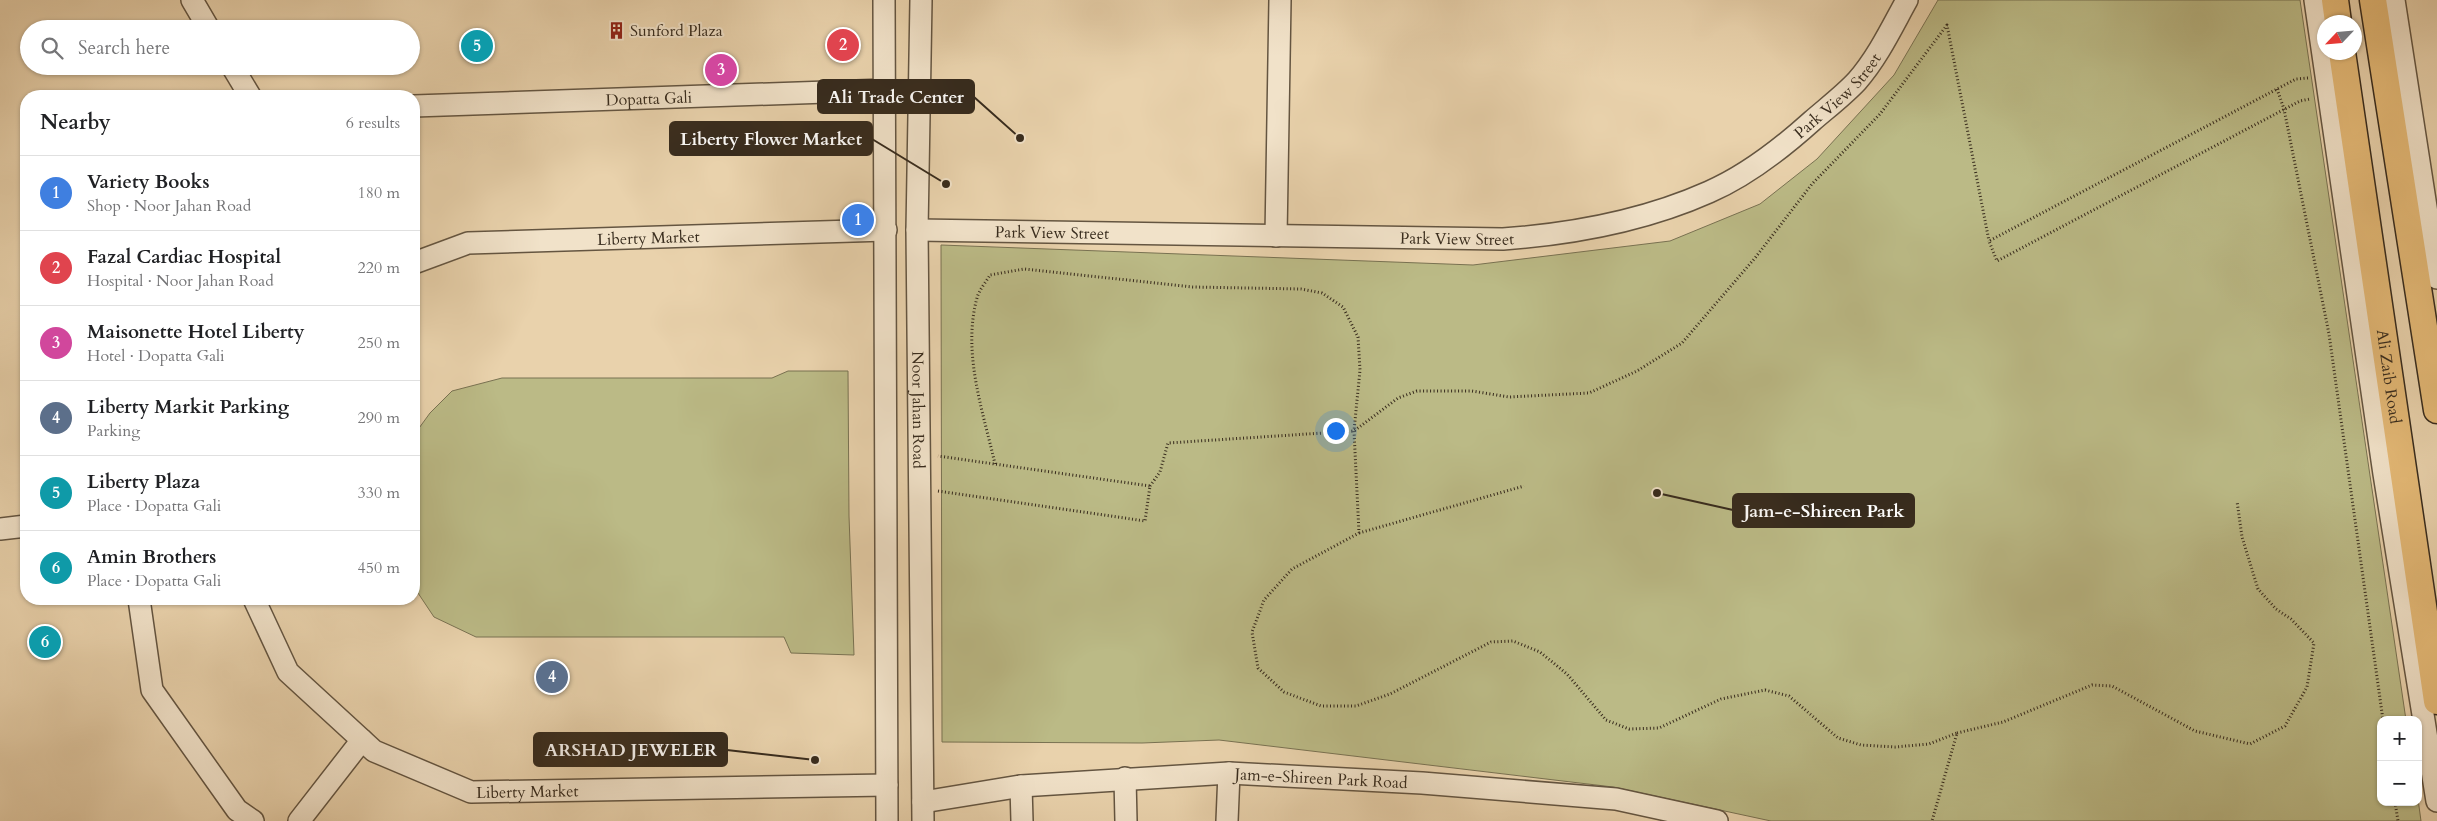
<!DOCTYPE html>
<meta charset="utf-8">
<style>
body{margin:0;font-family:Cardo,serif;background:#f2f2f2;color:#202124}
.controls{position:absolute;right:15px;bottom:15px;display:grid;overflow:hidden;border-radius:10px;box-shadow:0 1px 4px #0004}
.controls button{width:45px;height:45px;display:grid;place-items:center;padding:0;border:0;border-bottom:1px solid #e0e0e0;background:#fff;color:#202124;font:25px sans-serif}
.compass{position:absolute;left:2317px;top:15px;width:45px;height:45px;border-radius:50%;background:#fff;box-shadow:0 1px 4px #0004;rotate:244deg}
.you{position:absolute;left:1335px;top:430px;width:18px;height:18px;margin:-12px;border:4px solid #fff;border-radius:50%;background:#1a73e8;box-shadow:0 0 0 8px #1a73e833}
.badge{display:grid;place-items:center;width:32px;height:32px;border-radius:50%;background:#111827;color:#fff;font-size:16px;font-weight:700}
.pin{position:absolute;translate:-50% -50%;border:2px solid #fff;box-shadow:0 1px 5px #0006}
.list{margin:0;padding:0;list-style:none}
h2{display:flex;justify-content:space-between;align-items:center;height:65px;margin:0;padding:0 20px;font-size:21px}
h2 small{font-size:16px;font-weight:400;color:#757577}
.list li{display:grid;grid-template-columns:32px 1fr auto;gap:15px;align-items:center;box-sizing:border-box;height:75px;padding:0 20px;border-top:1px solid #e0e0e0}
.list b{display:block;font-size:19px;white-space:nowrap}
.list p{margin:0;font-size:16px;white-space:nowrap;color:#757577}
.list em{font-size:16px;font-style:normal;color:#757577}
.icon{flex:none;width:28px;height:28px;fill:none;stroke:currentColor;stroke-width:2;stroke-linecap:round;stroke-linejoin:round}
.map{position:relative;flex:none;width:2437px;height:821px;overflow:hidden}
.search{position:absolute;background:#fff;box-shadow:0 1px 4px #0004;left:20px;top:20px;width:400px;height:55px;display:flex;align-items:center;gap:12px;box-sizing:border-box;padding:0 18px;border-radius:28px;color:#757577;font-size:19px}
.panel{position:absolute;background:#fff;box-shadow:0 1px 4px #0004;left:20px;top:90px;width:400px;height:515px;border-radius:20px}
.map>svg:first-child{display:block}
.green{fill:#bbba86;stroke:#797252}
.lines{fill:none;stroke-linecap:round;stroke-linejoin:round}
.minor-casing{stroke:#645541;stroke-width:24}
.major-casing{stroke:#372b1d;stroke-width:29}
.path{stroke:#372b1d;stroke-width:3;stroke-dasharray:1 2.5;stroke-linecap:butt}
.minor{stroke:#f1e2c9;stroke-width:21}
.major{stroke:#e4b976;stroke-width:26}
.labels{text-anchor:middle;stroke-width:4;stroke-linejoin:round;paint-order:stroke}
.poi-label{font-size:16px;fill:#372b1d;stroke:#f1e2c9;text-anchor:start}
.street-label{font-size:16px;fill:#372b1d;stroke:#f1e2c9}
.leader{fill:none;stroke:#372b1d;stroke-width:2}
.callout-dot{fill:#372b1d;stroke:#f1e2c9;stroke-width:2}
.callout{fill:#372b1d;stroke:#372b1d;stroke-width:2}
.callout-label{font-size:18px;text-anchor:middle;font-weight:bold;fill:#fff}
</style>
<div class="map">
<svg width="2437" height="821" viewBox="0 0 2437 821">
<rect width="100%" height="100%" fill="#e9d2ac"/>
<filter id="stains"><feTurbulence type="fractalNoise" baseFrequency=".004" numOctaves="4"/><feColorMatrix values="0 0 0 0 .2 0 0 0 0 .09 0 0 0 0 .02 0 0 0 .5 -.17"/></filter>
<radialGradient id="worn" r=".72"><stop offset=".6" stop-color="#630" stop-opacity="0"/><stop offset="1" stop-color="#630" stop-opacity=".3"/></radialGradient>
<!-- green -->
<path class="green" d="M1938,0H2300L2406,720H2381V802H2418V799L2421,821H1771L1613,787L1219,740L1142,743L942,742L941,245L1473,265L1670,241L1760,204L1817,159L1894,75Z
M788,371H848L849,516L854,655L791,653L784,637H476L434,617L414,587V435L430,413L452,391L502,378H772Z"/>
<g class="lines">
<defs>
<g id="minor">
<path d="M192,0L209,29"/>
<path d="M884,0L887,821"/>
<path id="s1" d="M921,0L917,230L923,821"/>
<path d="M2315,0L2384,474L2437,801"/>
<path d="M2394,0L2437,278"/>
<path d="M232,66L250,96"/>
<path id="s2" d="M414,106L885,90"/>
<path id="s3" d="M917,230L1503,239C1573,234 1644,221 1709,192C1746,176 1782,148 1812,121C1827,108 1844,95 1857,81C1878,57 1892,27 1907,0"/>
<path d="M1276,236L1280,0"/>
<path id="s4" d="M414,263L468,243L886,230"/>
<path d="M0,529L26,526"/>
<path d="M139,599L152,690L237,810L253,821"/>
<path id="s5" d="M254,599L288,672L374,751L471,792L887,785"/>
<path d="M1125,778L1126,821"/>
<path d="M1021,786L1022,821"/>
<path id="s6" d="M923,802L1021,786L1229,773L1422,783L1616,799L1717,821"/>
<path d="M299,821L362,740"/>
<path d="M1227,821L1229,773"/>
</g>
<g id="major">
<path d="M2335,0L2338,22"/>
<path d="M2373,0L2437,410"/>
<path id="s7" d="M2342,52L2437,701"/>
</g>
</defs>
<!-- minor casing -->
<use href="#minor" class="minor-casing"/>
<!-- major casing -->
<use href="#major" class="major-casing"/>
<!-- path -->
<path class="path" d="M2308,78L2296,79L1989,241L1997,261L2300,101L2310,99
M2277,89L2284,109L2329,334L2383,720
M995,464C983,411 962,353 977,298C979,290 986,282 990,275L1024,269L1193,287L1301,289L1322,293L1343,307L1358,337L1360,370L1354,431L1359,533L1292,569L1264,600L1252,632L1258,668L1284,692L1321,706H1356L1390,694L1491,642L1513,641L1540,652L1567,674L1606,720L1629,729L1659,728L1721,699L1765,690L1789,696L1838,738L1861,745L1895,747L1929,744L1957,733L1932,821
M1150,486L1160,472L1168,443L1354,431L1398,398L1417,391H1472L1509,397L1589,393L1637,371L1682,343L1755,258L1812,184L1880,114L1947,25L1989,241
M938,491L1145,521L1150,486L938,456
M1359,533L1524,486
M1957,733L2003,722L2092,685L2112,686L2195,731L2250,744L2285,726L2307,687L2314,643L2291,619L2276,609L2258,589L2242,537L2237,501
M2395,802L2398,821"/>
<!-- minor -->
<use href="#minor" class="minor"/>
<!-- major -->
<use href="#major" class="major"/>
</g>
<!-- icons -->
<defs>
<symbol id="building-bare" viewBox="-9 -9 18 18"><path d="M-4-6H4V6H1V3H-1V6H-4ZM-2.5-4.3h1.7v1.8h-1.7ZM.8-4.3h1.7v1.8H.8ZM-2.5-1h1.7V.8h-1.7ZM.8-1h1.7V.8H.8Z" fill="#8f2418" stroke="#f1e2c9" stroke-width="2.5" paint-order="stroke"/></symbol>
</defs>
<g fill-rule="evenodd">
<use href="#building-bare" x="604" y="18" width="25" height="25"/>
</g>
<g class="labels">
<!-- poi labels -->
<g class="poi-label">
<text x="630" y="36">Sunford Plaza</text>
</g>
<!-- street labels -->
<g class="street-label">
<text dy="6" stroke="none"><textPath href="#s3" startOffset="960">Park View Street</textPath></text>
<text dy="6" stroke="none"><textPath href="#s2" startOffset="235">Dopatta Gali</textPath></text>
<text dy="6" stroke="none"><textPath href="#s3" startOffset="135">Park View Street</textPath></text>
<text dy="6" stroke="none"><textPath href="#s4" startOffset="238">Liberty Market</textPath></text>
<text dy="6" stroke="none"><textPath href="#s3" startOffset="540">Park View Street</textPath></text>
<text dy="6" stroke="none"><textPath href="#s7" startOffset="328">Ali Zaib Road</textPath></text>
<text dy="6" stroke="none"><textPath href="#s1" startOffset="410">Noor Jahan Road</textPath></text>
<text dy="6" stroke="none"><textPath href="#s6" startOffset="400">Jam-e-Shireen Park Road</textPath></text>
<text dy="6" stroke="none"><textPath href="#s5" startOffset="359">Liberty Market</textPath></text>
</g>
</g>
<!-- callouts -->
<path class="leader" d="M1020 138L974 97M946 184L872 139M1657 493L1733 510M815 760L727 750"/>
<g class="callout-dot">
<circle cx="1020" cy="138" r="5"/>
<circle cx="946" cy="184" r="5"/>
<circle cx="1657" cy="493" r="5"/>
<circle cx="815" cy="760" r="5"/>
</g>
<g class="callout">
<rect x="818" y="80" width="156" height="33" rx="5"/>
<rect x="670" y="122" width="202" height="33" rx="5"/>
<rect x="1733" y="494" width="181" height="33" rx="5"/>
<rect x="534" y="733" width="193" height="33" rx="5"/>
</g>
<g class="callout-label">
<text x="896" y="103">Ali Trade Center</text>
<text x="771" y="145">Liberty Flower Market</text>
<text x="1824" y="517">Jam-e-Shireen Park</text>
<text x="631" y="756">ARSHAD JEWELER</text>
</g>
<rect width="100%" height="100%" filter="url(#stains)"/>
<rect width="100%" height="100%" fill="url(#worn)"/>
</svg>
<div class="controls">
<button>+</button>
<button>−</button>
</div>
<svg class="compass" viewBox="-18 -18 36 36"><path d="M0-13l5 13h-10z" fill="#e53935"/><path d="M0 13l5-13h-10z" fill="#757577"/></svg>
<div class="you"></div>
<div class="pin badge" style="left:858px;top:220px;background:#3f7fe0">1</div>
<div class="pin badge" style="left:843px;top:45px;background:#e0444e">2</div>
<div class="pin badge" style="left:721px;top:70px;background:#d1479c">3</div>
<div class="pin badge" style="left:552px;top:677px;background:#5c6f8a">4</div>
<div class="pin badge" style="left:477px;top:46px;background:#0f9aa8">5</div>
<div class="pin badge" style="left:45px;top:642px;background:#0f9aa8">6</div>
<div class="search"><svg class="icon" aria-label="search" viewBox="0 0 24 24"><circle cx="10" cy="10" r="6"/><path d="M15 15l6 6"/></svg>Search here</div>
<section class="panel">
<h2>Nearby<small>6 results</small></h2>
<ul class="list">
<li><span class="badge" style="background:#3f7fe0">1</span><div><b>Variety Books</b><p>Shop · Noor Jahan Road</p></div><em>180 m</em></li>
<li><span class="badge" style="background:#e0444e">2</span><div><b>Fazal Cardiac Hospital</b><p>Hospital · Noor Jahan Road</p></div><em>220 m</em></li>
<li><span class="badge" style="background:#d1479c">3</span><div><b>Maisonette Hotel Liberty</b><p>Hotel · Dopatta Gali</p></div><em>250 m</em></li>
<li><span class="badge" style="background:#5c6f8a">4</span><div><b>Liberty Markit Parking</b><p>Parking</p></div><em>290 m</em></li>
<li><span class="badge" style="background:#0f9aa8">5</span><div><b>Liberty Plaza</b><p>Place · Dopatta Gali</p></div><em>330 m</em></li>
<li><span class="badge" style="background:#0f9aa8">6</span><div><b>Amin Brothers</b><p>Place · Dopatta Gali</p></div><em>450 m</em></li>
</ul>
</section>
</div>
